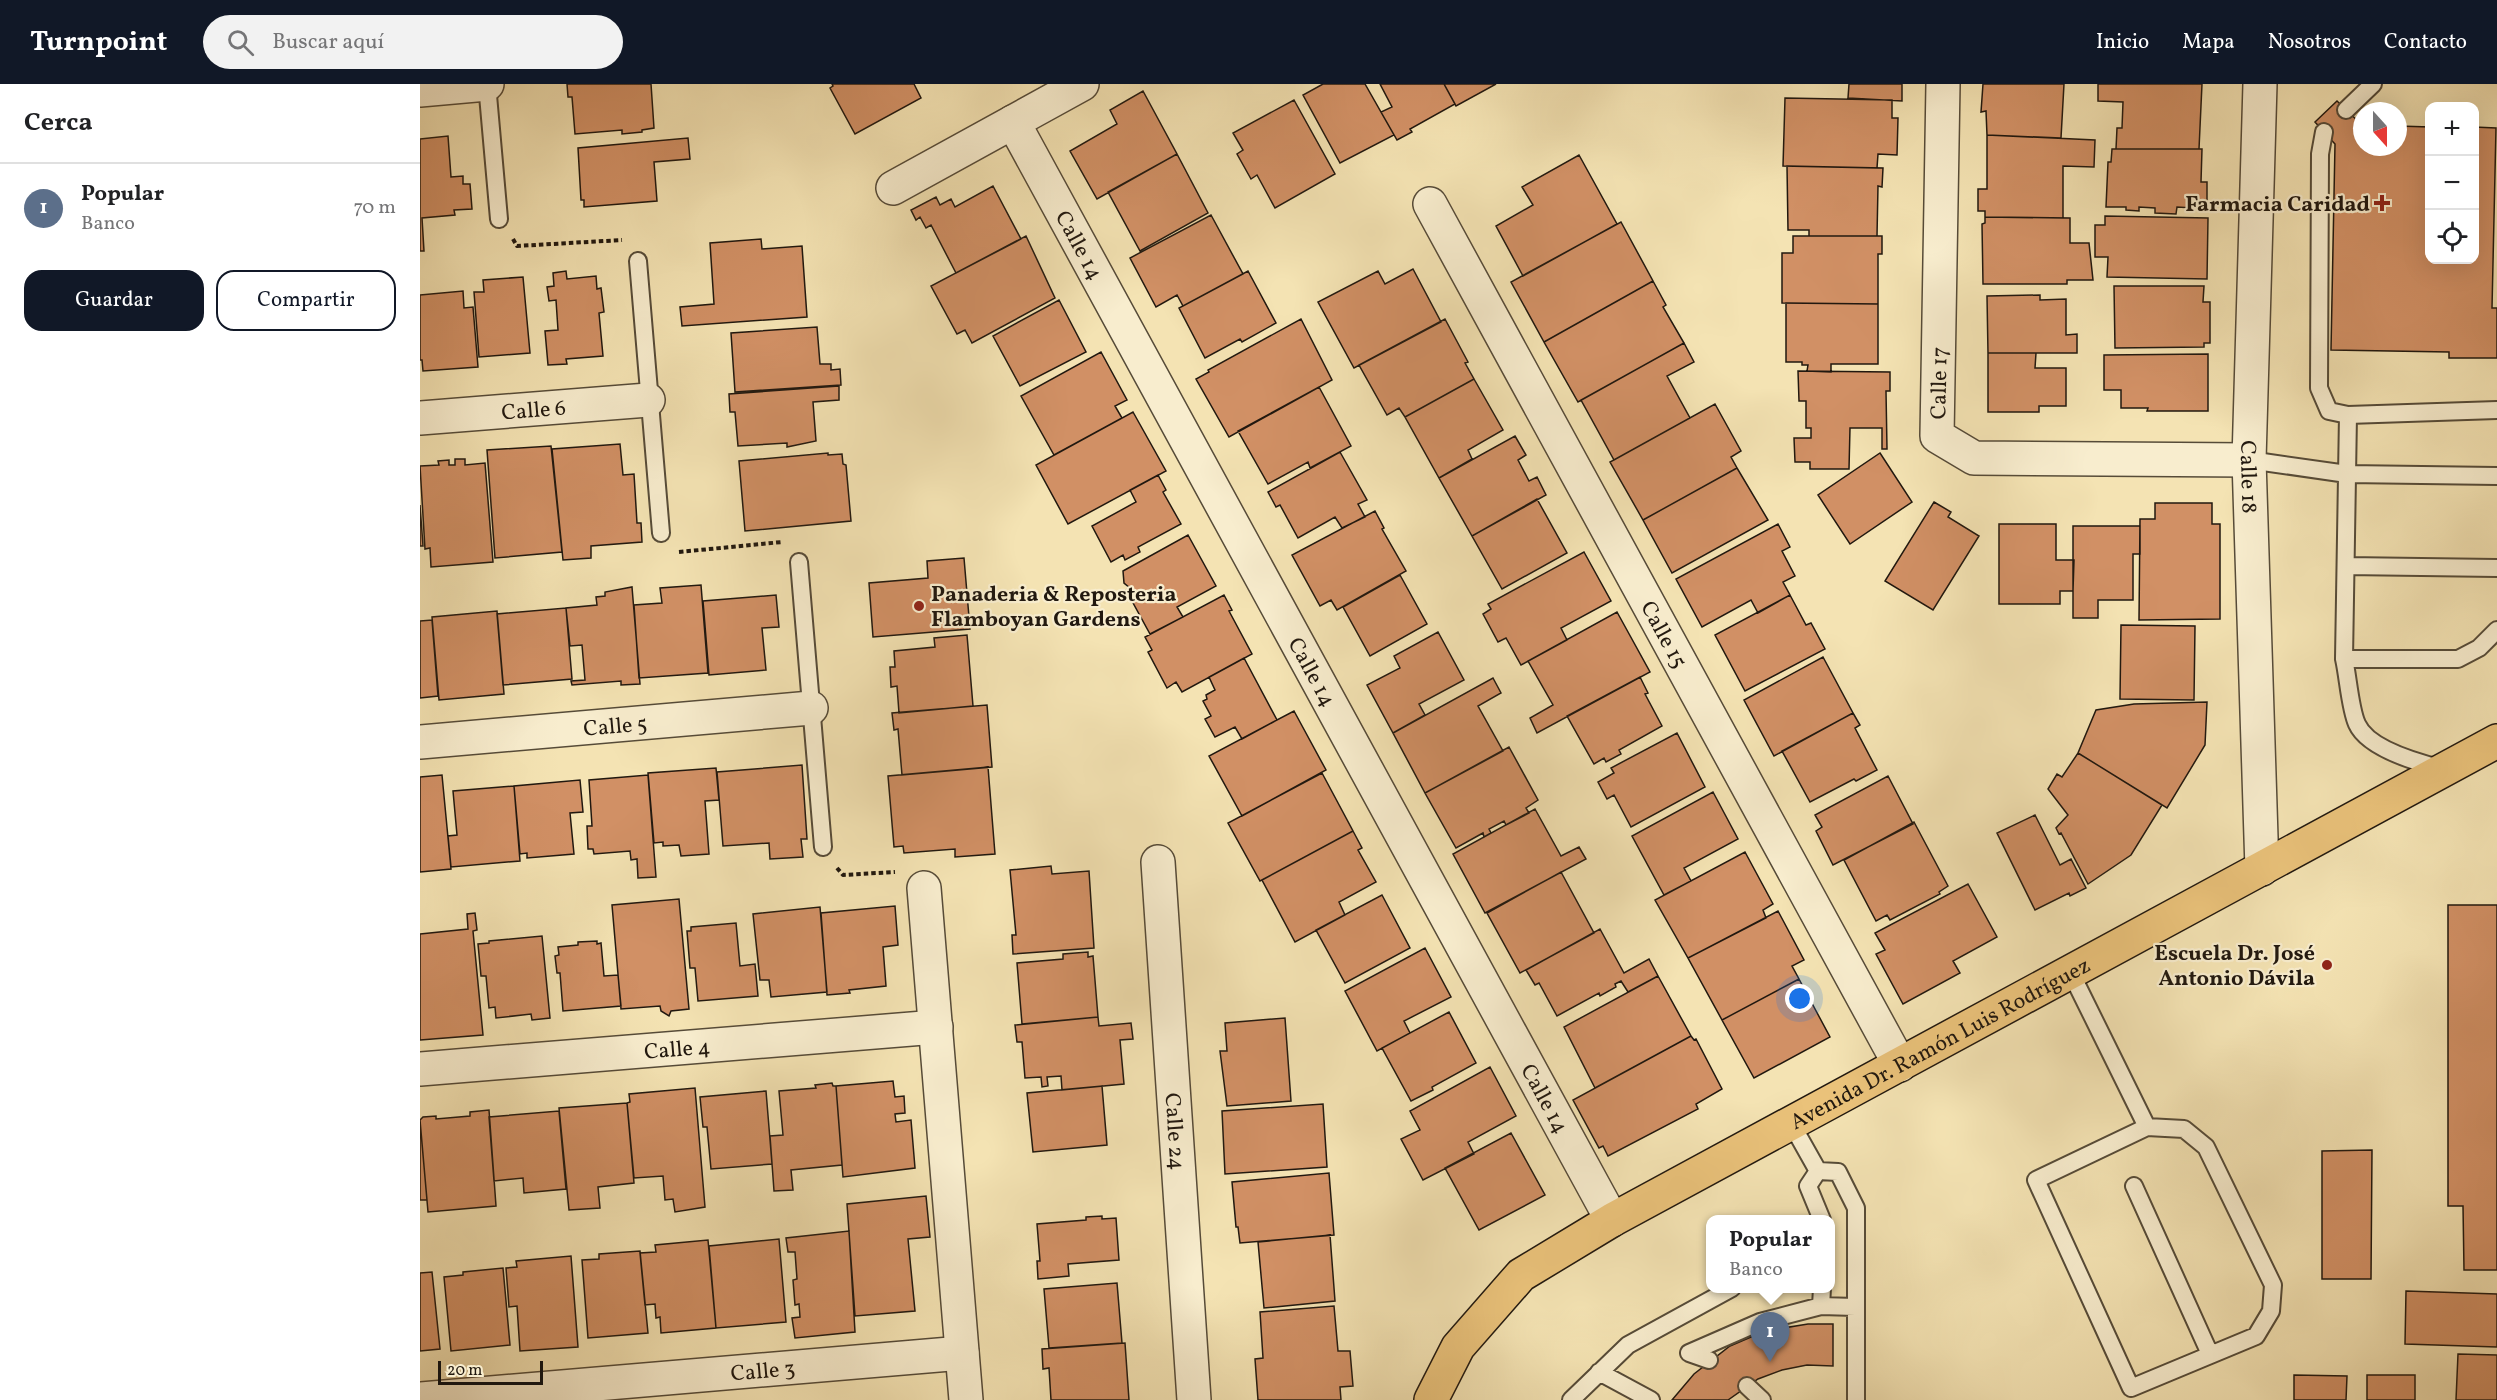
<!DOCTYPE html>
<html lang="es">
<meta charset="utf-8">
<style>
body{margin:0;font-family:Vollkorn,serif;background:#f2f2f2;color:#202124}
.controls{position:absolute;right:18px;top:18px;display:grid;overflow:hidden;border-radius:12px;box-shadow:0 6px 24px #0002}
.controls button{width:54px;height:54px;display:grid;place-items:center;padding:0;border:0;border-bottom:2px solid #e0e0e0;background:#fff;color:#202124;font:30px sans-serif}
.compass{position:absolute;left:1933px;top:18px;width:54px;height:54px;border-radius:50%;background:#fff;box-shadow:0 6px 24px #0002;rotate:159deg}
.scale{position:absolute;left:18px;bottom:15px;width:105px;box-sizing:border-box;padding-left:6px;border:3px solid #21180f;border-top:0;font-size:16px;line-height:21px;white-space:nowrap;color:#21180f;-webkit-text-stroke:4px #f8edce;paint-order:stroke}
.you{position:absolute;left:1380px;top:915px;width:21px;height:21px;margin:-15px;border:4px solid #fff;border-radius:50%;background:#1a73e8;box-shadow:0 0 0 9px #1a73e833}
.badge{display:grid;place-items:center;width:39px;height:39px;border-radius:50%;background:#111827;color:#fff;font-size:20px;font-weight:700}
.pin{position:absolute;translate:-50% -50px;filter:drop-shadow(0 2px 3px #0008)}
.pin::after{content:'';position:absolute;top:32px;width:21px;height:18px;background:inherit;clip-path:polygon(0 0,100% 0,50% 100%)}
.popup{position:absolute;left:1286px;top:1131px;width:129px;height:78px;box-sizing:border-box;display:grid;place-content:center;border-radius:12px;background:#fff;filter:drop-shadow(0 2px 4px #0005);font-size:20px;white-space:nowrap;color:#757577}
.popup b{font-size:22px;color:#202124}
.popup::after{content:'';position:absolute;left:50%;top:100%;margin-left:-12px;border:12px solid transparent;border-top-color:#fff}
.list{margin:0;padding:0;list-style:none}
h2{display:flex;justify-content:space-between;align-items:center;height:78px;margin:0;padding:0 24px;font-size:26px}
h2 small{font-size:20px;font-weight:400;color:#757577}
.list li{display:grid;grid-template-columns:39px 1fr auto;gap:18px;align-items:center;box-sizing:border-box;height:90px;padding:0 24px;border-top:2px solid #e0e0e0}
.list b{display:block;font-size:22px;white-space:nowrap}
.list p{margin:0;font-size:20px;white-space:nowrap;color:#757577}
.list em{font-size:20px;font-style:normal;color:#757577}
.actions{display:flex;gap:12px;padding:18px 24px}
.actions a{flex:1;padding:14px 0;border:2px solid #111827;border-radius:18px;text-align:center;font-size:21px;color:#111827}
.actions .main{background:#111827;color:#fff}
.icon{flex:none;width:33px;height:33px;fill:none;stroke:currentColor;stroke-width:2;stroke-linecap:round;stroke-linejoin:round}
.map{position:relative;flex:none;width:2077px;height:1316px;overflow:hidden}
header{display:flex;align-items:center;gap:36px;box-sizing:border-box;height:84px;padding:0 30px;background:#111827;color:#fff}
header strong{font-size:28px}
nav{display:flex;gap:33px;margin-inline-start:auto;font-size:21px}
.search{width:420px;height:54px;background:#f2f2f2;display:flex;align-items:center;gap:15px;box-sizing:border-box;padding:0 21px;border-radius:33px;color:#757577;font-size:22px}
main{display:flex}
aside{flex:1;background:#fff}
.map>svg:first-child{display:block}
.building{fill:#d19065;stroke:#21180f;stroke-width:1.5}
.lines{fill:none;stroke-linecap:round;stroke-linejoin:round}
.lane-casing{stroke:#564b38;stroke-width:20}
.street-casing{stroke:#564b38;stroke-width:36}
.primary-casing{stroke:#21180f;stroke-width:36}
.path{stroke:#21180f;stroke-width:4;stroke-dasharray:4.5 3;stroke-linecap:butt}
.lane{stroke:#f8edce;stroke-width:16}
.street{stroke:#f8edce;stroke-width:33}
.primary{stroke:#eac27a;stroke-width:33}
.poi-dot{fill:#8f2418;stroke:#f8edce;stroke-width:2}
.labels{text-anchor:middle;stroke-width:4.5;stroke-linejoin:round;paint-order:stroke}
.poi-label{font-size:22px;font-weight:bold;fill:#21180f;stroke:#f8edce;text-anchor:end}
.street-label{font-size:22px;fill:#21180f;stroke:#f8edce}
</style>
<header>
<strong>Turnpoint</strong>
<div class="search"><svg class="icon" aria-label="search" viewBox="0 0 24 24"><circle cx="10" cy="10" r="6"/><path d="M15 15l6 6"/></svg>Buscar aquí</div>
<nav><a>Inicio</a><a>Mapa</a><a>Nosotros</a><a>Contacto</a></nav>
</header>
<main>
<aside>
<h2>Cerca<small></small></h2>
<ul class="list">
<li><span class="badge" style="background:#5c6f8a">1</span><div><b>Popular</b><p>Banco</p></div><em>70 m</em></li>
</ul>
<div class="actions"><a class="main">Guardar</a><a>Compartir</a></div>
</aside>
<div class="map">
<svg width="2077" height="1316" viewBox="0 0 2077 1316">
<rect width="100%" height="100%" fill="#f4e3b3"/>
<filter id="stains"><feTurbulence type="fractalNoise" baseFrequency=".00333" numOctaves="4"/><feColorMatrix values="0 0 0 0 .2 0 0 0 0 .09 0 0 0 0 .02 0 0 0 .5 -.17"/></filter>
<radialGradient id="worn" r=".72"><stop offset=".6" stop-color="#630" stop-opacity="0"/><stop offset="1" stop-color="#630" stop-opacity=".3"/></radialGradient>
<!-- building -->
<path class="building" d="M147,0H231L234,44L222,46V48L202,50V46L155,50L152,13H148Z
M412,0H494L501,14L435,50L410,4L413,2Z
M903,0H945L974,51L920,79L883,11Z
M960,0H1024L1035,20L990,45L992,48L977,56L961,28L972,23Z
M1024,0H1076L1036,22Z
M1429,0H1482V17L1428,14Z
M1563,0H1644L1641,54L1567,51L1566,27L1561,28Z
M1678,0H1782L1779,65H1696L1697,44H1702L1703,18L1678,17Z
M723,7L757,70L677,115L650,67L697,40L690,26Z
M1365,14L1472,16V34H1478L1477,71L1458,70L1457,84L1363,82Z
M874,16L915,90L855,124L837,91L831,95L817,70L823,66L813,49Z
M1917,17L1942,41V63H1978V42L2010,43V176H2054V43L2076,44L2072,224H2077V274H2029V268L1911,266L1915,60L1895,38Z
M1567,51L1675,56L1674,83L1643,82V134L1565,133V127H1558V105H1567Z
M28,52L31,93L43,92V100H50L52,125L34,126L35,131L2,134L4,167H0V55Z
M268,54L270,75L234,78L237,117L164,123V116H161L158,64Z
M1692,65H1782L1781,98H1787V120L1772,119L1773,124L1757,123L1756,130L1735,129V124L1719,123V127L1706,126V123H1686L1688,78H1691Z
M757,70L788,129L720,167L688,108Z
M1159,71L1197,140L1103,192L1076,142L1113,121L1102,103Z
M1367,82L1463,84L1462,103L1458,102L1457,152H1389V146H1368Z
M573,102L601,155L536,189L511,141L506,144L500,133L496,136L491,126L516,113L520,121L531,115L535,123Z
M791,131L823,190L763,222L757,211L736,223L710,174Z
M1685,132L1788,134L1787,195L1687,193L1688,173H1675V141H1685Z
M1565,133L1650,134V159H1669L1673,196H1647V200H1563L1562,140L1565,139Z
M1201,138L1233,197L1124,258L1091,198Z
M606,152L635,214L552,259L545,246L537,250L511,202Z
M1373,152H1462V170H1458V220L1362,219V169H1373Z
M341,155L342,165L382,162L387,233L262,242L260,223L294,220L290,159Z
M993,185L1021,238L934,284L898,218L958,187L965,200Z
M146,187L147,195L176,192L177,205L181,204L184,228L179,229L183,272L146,275L147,280L128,281L125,247L138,246L136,216L129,217L127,203L134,202L133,189Z
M828,187L856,239L822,258L820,255L785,274L759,224Z
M103,193L110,269L59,273L54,208H64L63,196Z
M1233,197L1246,221L1243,223L1264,259L1158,318L1124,258Z
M1694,202H1784L1783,218H1790V259H1784V263L1695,264Z
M43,207L44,224L53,223L58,283L3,287L2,276H0V211Z
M1620,211V216L1646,215V251L1657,250V269H1568L1567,212Z
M639,216L666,268L600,302L573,252Z
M1366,219L1458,220V280H1411V288L1387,287L1388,281H1382V278H1366Z
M881,235L912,296L809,353L776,295L789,288L788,286Z
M1025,235L1048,278L1045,279L1054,295L985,333L979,324L967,331L939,281Z
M397,243L400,280H411V286L420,285L421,301L315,308L311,249Z
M1264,259L1274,278L1247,292L1270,334L1194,376L1161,316Z
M681,268L707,316L695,322L702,334L634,371L601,312Z
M1568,269H1616L1615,284H1646V322H1619V328H1568Z
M1788,270V327H1727L1728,324H1701V306H1684V271Z
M1378,287L1470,288V307H1466L1467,365H1462V344H1430L1429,385H1390V378H1375L1374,354H1391V344H1386V317H1379Z
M1054,295L1083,346L1048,366L1052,375L1019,394L985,333Z
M419,302V316L393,318L396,357L367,363V359L318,362L315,328H310L309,310Z
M899,303L931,362L890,384L888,378L848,400L818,347Z
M1295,320L1321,367L1311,373L1317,384L1223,436L1190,378Z
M713,328L746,387L648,440L616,381Z
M1095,352L1106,371L1098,376L1109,397L1117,393L1126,411L1052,452L1019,394Z
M200,360L203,391L214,390L217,439H221L222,458L171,462V474L143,476L132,365Z
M131,362L142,468L75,474L67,366Z
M920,368L947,416L938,420L945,433L922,444L915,433L878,454L860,421L856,423L848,408Z
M408,369V371L422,370L423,380L426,381L431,437L325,447L319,377Z
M1460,369L1492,418L1430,460L1398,411Z
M35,375H45V381L65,379L73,478L11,483L10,464L5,465L0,382L19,381L18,377L29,376V381H35Z
M1317,384L1348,436L1252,489L1223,436Z
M738,391L746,406L743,408L761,440L718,463L720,468L705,476L703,471L691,478L672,442L716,418L710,406Z
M1117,415L1147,469L1082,505L1052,452Z
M1514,418L1531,428L1528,433L1559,452L1513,526L1465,497Z
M1735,419H1792V440H1800V535L1719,536L1720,435H1735Z
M0,421L3,462H0Z
M955,427L964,444L962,445L986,487L917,526L911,516L900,522L872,471Z
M1358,440L1370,463L1362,467L1375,492L1363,498L1370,511L1338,529L1331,516L1282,543L1256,495Z
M1579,440H1636V476H1654L1653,507H1640V520H1579Z
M1653,442H1720V470H1713V516H1678V534H1653Z
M768,451L796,502L757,523L763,533L730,550L706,506L710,504L704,499L703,487Z
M1164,468L1191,517L1141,544L1147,556L1101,581L1086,554L1078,558L1063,530L1071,525L1068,520Z
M544,474L550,545L453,553L449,499L508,494L507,477Z
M980,491L1007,540L950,572L923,523Z
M281,501L288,589L219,594L214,521L242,519L240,504Z
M212,503L220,600L201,601V597L152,601L151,597L165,596L162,561L150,562L146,524L177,521L176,513L185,512V508Z
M356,511L359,543L342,544L346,586L289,591L283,517Z
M804,511L812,526L809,527L832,570L762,608L756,598L747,604L728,568L732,566L725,553Z
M1370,511L1386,541L1391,539L1405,565L1325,607L1295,551Z
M146,524L152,595L83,601L77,530Z
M77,527L84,610L19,616L12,533Z
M1197,528L1230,588L1117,649L1110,634L1133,621L1108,577Z
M12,536L18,612L0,614V537Z
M1701,541L1775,542L1774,616L1700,615Z
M1018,548L1044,596L999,620L1005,631L973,649L947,601L980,584L974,572Z
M547,551L553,622L479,629L477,602L471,603L470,583H475L474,567L515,563L514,554Z
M1403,573L1433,629L1354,672L1324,616Z
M824,574L857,636L822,655L815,643L795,653L785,635L791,632L783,617L787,615L786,611L795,606L789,593Z
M1220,593L1228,609L1225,610L1242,642L1199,666L1201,670L1186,678L1184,674L1174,680L1147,632Z
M1073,594L1081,609L1058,622L1083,667L1005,709L973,649Z
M1787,618L1785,661L1747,724L1658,669L1676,626L1714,620Z
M567,621L572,683L482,691L478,645L474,646L472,629Z
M874,627L906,686L822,732L789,672Z
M1433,629L1440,641L1435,644L1457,686L1436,697L1434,695L1390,718L1362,667Z
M1257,649L1285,703L1211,743L1194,711L1187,715L1178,698L1194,689L1191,684Z
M1089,663L1118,716L1106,724L1109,729L1086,741L1084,737L1069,745L1071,749L1064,753L1063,749L1036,764L1005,709Z
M1658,669L1742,721L1711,771L1668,800L1641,749L1639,750L1636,744L1648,731L1628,705L1637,690L1642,693Z
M382,681L387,755H381L383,773L350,775L349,759L303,762L297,688Z
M568,683L575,770L535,773V765L484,769L483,762L474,763L468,692Z
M296,684L299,716L285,717L289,770L261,772L259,761L243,762V758L234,759L228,689Z
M902,689L933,747L840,797L808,739Z
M22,691L31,785L0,788V693Z
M228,691L236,793L218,794L217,775L211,776L210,767L174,770L173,765H168L167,742H172L169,696Z
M1468,692L1493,740L1413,781L1396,747L1402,743L1395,731Z
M160,696L163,728L150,729L154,770L107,774V769L100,770L94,702Z
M94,702L100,777L31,783L28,752L37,751L33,707Z
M1293,708L1318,755L1264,784L1271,797L1244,811L1212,752Z
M1115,725L1141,772L1159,763L1166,775L1065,829L1033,770Z
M1615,731L1640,781L1651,775L1666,804L1650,812L1649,809L1615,826L1577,749Z
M1494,738L1528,802L1519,808L1520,810L1470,836L1467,831L1456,837L1424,776Z
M933,747L942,764L938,766L956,798L919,818L925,831L875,858L842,796Z
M1325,768L1353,820L1343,826L1346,834L1268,874L1235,816Z
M631,782L632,790L669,787L674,864L593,870L592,851H596L590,786Z
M1141,788L1174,849L1100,889L1067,829Z
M1548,800L1577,853L1533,877L1540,889L1483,920L1456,870L1465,866L1455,849Z
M962,811L990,864L925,899L896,846Z
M259,815L269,925L251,927L249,932L241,927L240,922L201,925L192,821Z
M2028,821H2077V1186H2044L2043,1122H2028Z
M475,822L478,861L463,863L466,902L429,906L430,909L407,911L401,829Z
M400,823L407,908L351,913L349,896H340L333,830Z
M1358,827L1384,876L1372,882L1379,895L1302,936L1268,874Z
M55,829L57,846L53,847L63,951L0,956V850L48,845L47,830Z
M316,839L320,882L335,880L338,912L278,917L275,884H270L267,847H271V843Z
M1180,845L1204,889L1229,875L1238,892L1208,908L1201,897L1195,900L1196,903L1180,912L1179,909L1137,932L1119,899L1115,901L1106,886Z
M122,852L130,934L112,936L111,930L76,934L75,923L69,924L66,892H61L58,860L69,859V857Z
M177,857V860L181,859L184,892L198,891L201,922L143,927L140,889H137L135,872L139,871L138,863L158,861V858Z
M1005,864L1031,913L984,937L990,949L957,967L925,907Z
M668,868V873L673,872L678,933L602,940L597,879L643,875V870Z
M1238,892L1271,952L1175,1004L1144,943Z
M1379,895L1410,953L1334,994L1302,936Z
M1029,928L1056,979L1012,1003L1013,1006L991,1017L962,964Z
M678,933L679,942L711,939L713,955L700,956L704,1000L642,1006L641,992L627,993L628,1002L622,1003L621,993L605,994L602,958H597L595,941Z
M865,934L871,1017L807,1022L800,967H807L805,939Z
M1271,952L1274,956L1276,955L1302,1005L1276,1020L1278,1025L1188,1072L1183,1062L1179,1064L1153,1016Z
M1070,983L1096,1032L1048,1058L1054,1070L1003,1096L981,1055L1000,1046L990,1027Z
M473,997L475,1013L484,1012L485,1029L475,1030L476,1038L491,1036L495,1084L423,1093L416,1002Z
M412,999L413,1002H416L422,1081L371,1086L373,1106L354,1107L350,1052L363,1051L359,1007L396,1004L395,1001Z
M682,1002L687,1061L613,1068L607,1009Z
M275,1004L285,1123L255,1128L253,1115L245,1116L243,1092L214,1094L207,1019L210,1018L209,1010Z
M346,1007L352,1080L291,1085L287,1043H283L280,1013Z
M207,1019L214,1099L178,1103L180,1124L149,1126L139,1024Z
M903,1020L907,1083L805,1090L802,1027Z
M69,1026L76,1122L8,1128L0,1036L3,1033L16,1032V1035L50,1032V1028Z
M139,1027L146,1105L104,1109L103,1094L74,1097L69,1033Z
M0,1037L7,1116H0Z
M1091,1049L1125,1111L1059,1146L1025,1084Z
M1952,1066L1951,1195H1902V1067Z
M909,1089L914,1151L820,1159L818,1143H816L812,1098Z
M506,1112L510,1153L488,1155L495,1227L435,1232L427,1120Z
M682,1132V1135L696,1134L699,1176L648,1180L649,1192L618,1195L617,1177H620L617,1140L666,1136V1133Z
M429,1147L435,1248L375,1254L372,1234L380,1233L379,1220L375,1221L373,1196L377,1195L375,1168H368L366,1154Z
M910,1151L915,1217L844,1224L838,1158Z
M359,1155L366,1238L296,1244L289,1162Z
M288,1156L296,1244L241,1249L240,1233L236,1234L235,1220L225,1221L220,1169L236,1168L235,1161Z
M220,1167L228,1249L168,1254L162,1176L179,1175V1170Z
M151,1172L158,1263L100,1267L97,1222L89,1223L86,1184L97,1183L96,1177Z
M83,1184L90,1261L31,1267L24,1193L43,1191V1188Z
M12,1188L20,1265L0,1267V1189Z
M697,1199L702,1259L629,1264L624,1205Z
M1986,1207L2077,1210V1263L1985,1260Z
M914,1222L918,1267H930L933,1302L920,1303L921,1316H838L835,1275L843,1274L840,1228Z
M1388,1240H1413V1282L1387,1281L1362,1286L1338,1295L1308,1316H1252L1274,1290L1310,1262L1345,1247Z
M705,1259L709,1316H631L629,1284L623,1285L622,1265Z
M2038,1270L2077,1271V1316H2036Z
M1874,1291L1927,1292L1926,1316H1874Z
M1947,1291H1995V1316H1947Z"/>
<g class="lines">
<defs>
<path id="lane" d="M67,0L79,135
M1926,26L1953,0
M1904,48L1900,70L1899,304L1909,327L1928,331L2077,326
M218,177L241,449
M1928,331L1924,575H2038L2059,564L2077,546
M1829,376L1927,390L2077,392
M379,478L403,763
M1926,482L2077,484
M1924,575C1928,592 1930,625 1937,640C1948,665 1999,679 2023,685
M1651,889L1727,1043
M1371,1039L1398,1087
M1727,1043L1764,1045L1786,1063L1853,1201L1851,1227L1836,1252L1711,1304L1616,1096Z
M1398,1087L1418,1088L1436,1124V1316
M1398,1087L1388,1102L1402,1136
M1714,1102L1790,1270
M1401,1222L1402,1204
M1289,1276L1269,1269L1340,1238L1401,1222L1435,1223
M1179,1288L1231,1316
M1327,1302L1342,1316
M1151,1316L1208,1261L1312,1204"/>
<g id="street">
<path d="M1523,0L1517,352L1554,374L1829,376"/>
<path id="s1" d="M1840,0L1829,376L1842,785"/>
<path d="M0,6L67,0"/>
<path id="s2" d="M593,38L1192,1136"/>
<path d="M473,104L662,0"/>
<path id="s3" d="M1010,120L1480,981"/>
<path id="s4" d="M0,334L228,316"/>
<path id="s5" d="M0,658L391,624"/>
<path id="s6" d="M738,778L774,1316"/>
<path d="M504,804L546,1316"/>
<path id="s7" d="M0,985L516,943"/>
<path id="s8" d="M0,1315L542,1269"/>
</g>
<g id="primary">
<path id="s9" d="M1011,1316L1038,1263L1101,1191L1192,1136L2077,657"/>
</g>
</defs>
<!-- lane casing -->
<use href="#lane" class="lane-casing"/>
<!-- street casing -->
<use href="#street" class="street-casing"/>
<!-- primary casing -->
<use href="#primary" class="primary-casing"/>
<!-- path -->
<path class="path" d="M93,155L97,162L202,156
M259,468L362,458
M417,784L423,791L475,788"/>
<!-- lane -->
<use href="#lane" class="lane"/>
<!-- street -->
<use href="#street" class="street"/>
<!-- primary -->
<use href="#primary" class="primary"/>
</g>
<!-- markers -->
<g class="poi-dot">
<path d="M1959 110h6v6h6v6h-6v6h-6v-6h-6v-6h6z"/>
<circle cx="499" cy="522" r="6"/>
<circle cx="1907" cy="881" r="6"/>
</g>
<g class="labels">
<!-- poi labels -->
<g class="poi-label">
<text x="1950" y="127">Farmacia Caridad</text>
<text x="511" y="517" text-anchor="start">Panaderia &amp; Reposteria<tspan x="511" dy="25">Flamboyan Gardens</tspan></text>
<text x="1895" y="876">Escuela Dr. José<tspan x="1895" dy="25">Antonio Dávila</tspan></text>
</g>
<!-- street labels -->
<g class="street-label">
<text dy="8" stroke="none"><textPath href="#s2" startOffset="140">Calle 14</textPath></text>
<text transform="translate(1518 299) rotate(-89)" y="8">Calle 17</text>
<text dy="8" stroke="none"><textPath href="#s4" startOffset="114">Calle 6</textPath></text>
<text dy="8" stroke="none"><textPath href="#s1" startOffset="393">Calle 18</textPath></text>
<text dy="8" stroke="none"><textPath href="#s3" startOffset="490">Calle 15</textPath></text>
<text dy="8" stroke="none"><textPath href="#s2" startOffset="626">Calle 14</textPath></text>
<text dy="8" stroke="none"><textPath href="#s5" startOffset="196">Calle 5</textPath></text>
<text dy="8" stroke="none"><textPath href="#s9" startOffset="634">Avenida Dr. Ramón Luis Rodríguez</textPath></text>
<text dy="8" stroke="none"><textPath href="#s7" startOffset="258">Calle 4</textPath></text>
<text dy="8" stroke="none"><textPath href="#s2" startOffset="1112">Calle 14</textPath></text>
<text dy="8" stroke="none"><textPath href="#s6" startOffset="270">Calle 24</textPath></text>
<text dy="8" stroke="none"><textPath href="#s8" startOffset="344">Calle 3</textPath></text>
</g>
</g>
<rect width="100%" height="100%" filter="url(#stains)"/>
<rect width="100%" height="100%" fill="url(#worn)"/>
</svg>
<div class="controls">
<button>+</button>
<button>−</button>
<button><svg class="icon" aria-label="locate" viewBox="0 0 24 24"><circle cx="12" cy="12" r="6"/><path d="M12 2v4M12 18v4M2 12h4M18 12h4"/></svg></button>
</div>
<svg class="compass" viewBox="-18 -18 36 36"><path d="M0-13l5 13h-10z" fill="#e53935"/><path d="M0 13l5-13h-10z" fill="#757577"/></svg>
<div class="scale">20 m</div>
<div class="you"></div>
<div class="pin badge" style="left:1350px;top:1278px;background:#5c6f8a">1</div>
<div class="popup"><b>Popular</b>Banco</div>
</div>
</main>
